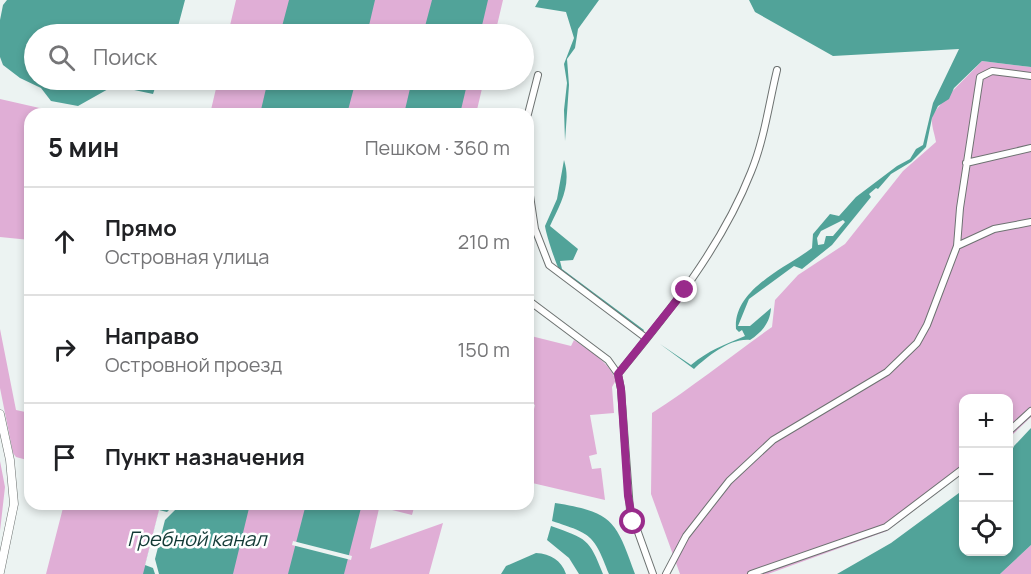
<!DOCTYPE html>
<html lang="ru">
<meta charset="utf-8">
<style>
body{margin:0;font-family:Manrope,sans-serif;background:#f6f6f6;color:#202124}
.controls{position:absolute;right:18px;bottom:18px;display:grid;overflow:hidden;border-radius:12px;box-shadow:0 3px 9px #0003}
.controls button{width:54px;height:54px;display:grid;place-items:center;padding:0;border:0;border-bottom:2px solid #e0e0e0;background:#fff;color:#202124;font:30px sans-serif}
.stop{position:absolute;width:18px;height:18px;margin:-14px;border:4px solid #992b8b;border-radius:50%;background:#fff}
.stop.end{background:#992b8b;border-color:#fff;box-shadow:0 2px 6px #0008}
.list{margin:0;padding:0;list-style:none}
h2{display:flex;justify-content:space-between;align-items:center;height:78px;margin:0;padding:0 24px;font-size:26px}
h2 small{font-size:20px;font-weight:400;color:#757577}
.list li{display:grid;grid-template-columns:39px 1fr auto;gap:18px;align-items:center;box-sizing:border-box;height:108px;padding:0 24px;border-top:2px solid #e0e0e0}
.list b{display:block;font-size:22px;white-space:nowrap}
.list p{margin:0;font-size:20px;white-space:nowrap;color:#757577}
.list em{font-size:20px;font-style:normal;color:#757577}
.icon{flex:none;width:33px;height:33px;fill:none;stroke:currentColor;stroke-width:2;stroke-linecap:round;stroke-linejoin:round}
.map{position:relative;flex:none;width:1031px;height:574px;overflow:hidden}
.search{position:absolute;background:#fff;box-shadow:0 3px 9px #0003;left:24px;top:24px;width:510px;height:66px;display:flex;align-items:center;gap:15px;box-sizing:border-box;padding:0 21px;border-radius:33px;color:#757577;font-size:22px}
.panel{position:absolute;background:#fff;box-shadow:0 3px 9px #0003;left:24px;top:108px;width:510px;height:402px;border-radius:18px}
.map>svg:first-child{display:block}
.green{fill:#e0aed6}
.water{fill:#51a399;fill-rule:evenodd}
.pier{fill:#ecf3f2}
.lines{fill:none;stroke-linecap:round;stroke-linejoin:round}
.minor-casing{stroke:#6d7271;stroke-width:8}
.major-casing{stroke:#6d7271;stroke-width:9}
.minor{stroke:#fff;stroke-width:6}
.major{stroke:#fff;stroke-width:8}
.route{stroke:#992b8b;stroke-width:8}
.labels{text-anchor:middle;stroke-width:5;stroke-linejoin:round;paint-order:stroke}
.water-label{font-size:20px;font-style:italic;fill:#133a36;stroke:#feffff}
</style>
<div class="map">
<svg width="1031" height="574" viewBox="0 0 1031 574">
<rect width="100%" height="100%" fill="#ecf3f2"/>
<!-- green -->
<path class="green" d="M236,0H503L495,34H228Z
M982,61L1031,67V417L1009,438L1008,398H964L963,473L887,531L768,574H680L651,494L652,413C694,386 732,355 772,327L775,300L798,275L845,244L903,171L936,142C935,135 931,125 932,118C934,107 972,72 982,61Z
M218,80H484L476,114H210Z
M0,99L66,114H30V240L0,237Z
M0,329L16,410L30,413V458L27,460L16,457L13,453L0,388Z
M531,336L571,346L574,340C590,351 608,361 616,380L612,387L614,413L590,415L597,454L589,456L592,469L601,468L605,500L528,482V433L535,405L528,401V346Z
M0,461L5,487L0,531Z
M64,504H380L370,549L443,523L429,574H46Z
M393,504H415L412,515L392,510Z
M1031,545V574H1000Z"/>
<!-- water -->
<path class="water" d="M7,0H185L176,34H34V80H164L162,89L155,88L153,94L120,87L110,88L78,106L51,101L41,88L20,78L3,65L0,57V20L3,5Z
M289,0H375L367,34H280Z
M432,0H488L480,34H423Z
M539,0H599L578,29L575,48L567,59L569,85L565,141L564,110L567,83L564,64L574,38L566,12L535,7Z
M749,0H1031V67L982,61L954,88L949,99L938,106L932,118L926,147L911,162L891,174L878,189L876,188L869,194L871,197L832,245L802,269L794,266L749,299L738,326H750L771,308C770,323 762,332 750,340C730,338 708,356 694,369L660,344L691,365C709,350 724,345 745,336L742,330L739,332L736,329C733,289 786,268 812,248L813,234L830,214L839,216L856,197L897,166L910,159L916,149L923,145L933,103L959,49L833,56L755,12ZM843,220L845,222L833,236H826L824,244L818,245L817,238L821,231Z
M268,80H356L347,114H260Z
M412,80H468L460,114H404Z
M564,160C572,186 560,204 550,226L578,249L573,260L560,261L562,269L644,330L642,333L560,271C556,265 546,234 545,226L557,199Z
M1031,428V545L1000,574H837L891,543L963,490L964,552H1008L1009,457L1014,446Z
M555,503C613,512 616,521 635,574H609C594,535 592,534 552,521Z
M161,504H250L233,574H143Z
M306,504H362L344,574H288Z
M551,526C587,539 589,538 603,574H579L569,558L547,540Z
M536,553C551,554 561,560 566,574H501L506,566Z"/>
<!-- pier -->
<path class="pier" d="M175,504L180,505L165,520L155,559L159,574H155L153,568L145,565L159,510L167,512Z
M293,541L352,556L351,560L292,545Z"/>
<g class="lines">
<defs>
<path id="minor" d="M528,114L538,75
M966,163L1031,148
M528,182L535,229L549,265L646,338
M957,246L994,229L1031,222
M528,300L608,360L618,374L621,389L630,510L653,574
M618,374C669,312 721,248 751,172C764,141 769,103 777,70
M1008,432L1031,411
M666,574L686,536L729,481L773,440L887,372L917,343L927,325L957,246L960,208L980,77L992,71L1031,76
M751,574L886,527L964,468"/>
<path id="major" d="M0,414L10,460L14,504L0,572"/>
</defs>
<!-- minor casing -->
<use href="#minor" class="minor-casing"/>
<!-- major casing -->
<use href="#major" class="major-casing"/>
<!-- minor -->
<use href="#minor" class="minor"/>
<!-- major -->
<use href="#major" class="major"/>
</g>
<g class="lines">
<!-- route -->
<path class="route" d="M633,522L628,496L621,389L618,374L685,290"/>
</g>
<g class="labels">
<!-- water labels -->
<g class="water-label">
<text x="197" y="546">Гребной канал</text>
</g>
</g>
</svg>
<div class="controls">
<button>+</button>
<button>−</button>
<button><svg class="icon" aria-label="locate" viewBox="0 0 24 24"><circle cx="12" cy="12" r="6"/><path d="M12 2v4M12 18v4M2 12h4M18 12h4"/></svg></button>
</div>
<div class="stop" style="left:633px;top:522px"></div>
<div class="stop end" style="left:685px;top:290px"></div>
<div class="search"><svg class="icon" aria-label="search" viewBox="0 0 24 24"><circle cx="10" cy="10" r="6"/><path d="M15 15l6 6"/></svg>Поиск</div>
<section class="panel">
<h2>5 мин<small>Пешком · 360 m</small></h2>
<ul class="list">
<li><svg class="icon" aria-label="ahead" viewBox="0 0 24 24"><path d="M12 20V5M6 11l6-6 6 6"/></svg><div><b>Прямо</b><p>Островная улица</p></div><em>210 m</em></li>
<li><svg class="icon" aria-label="right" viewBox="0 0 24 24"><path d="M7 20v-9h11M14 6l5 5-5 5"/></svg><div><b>Направо</b><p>Островной проезд</p></div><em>150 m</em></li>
<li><svg class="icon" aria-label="arrive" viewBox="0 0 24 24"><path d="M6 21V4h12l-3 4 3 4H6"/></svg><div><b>Пункт назначения</b></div></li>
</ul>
</section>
</div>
